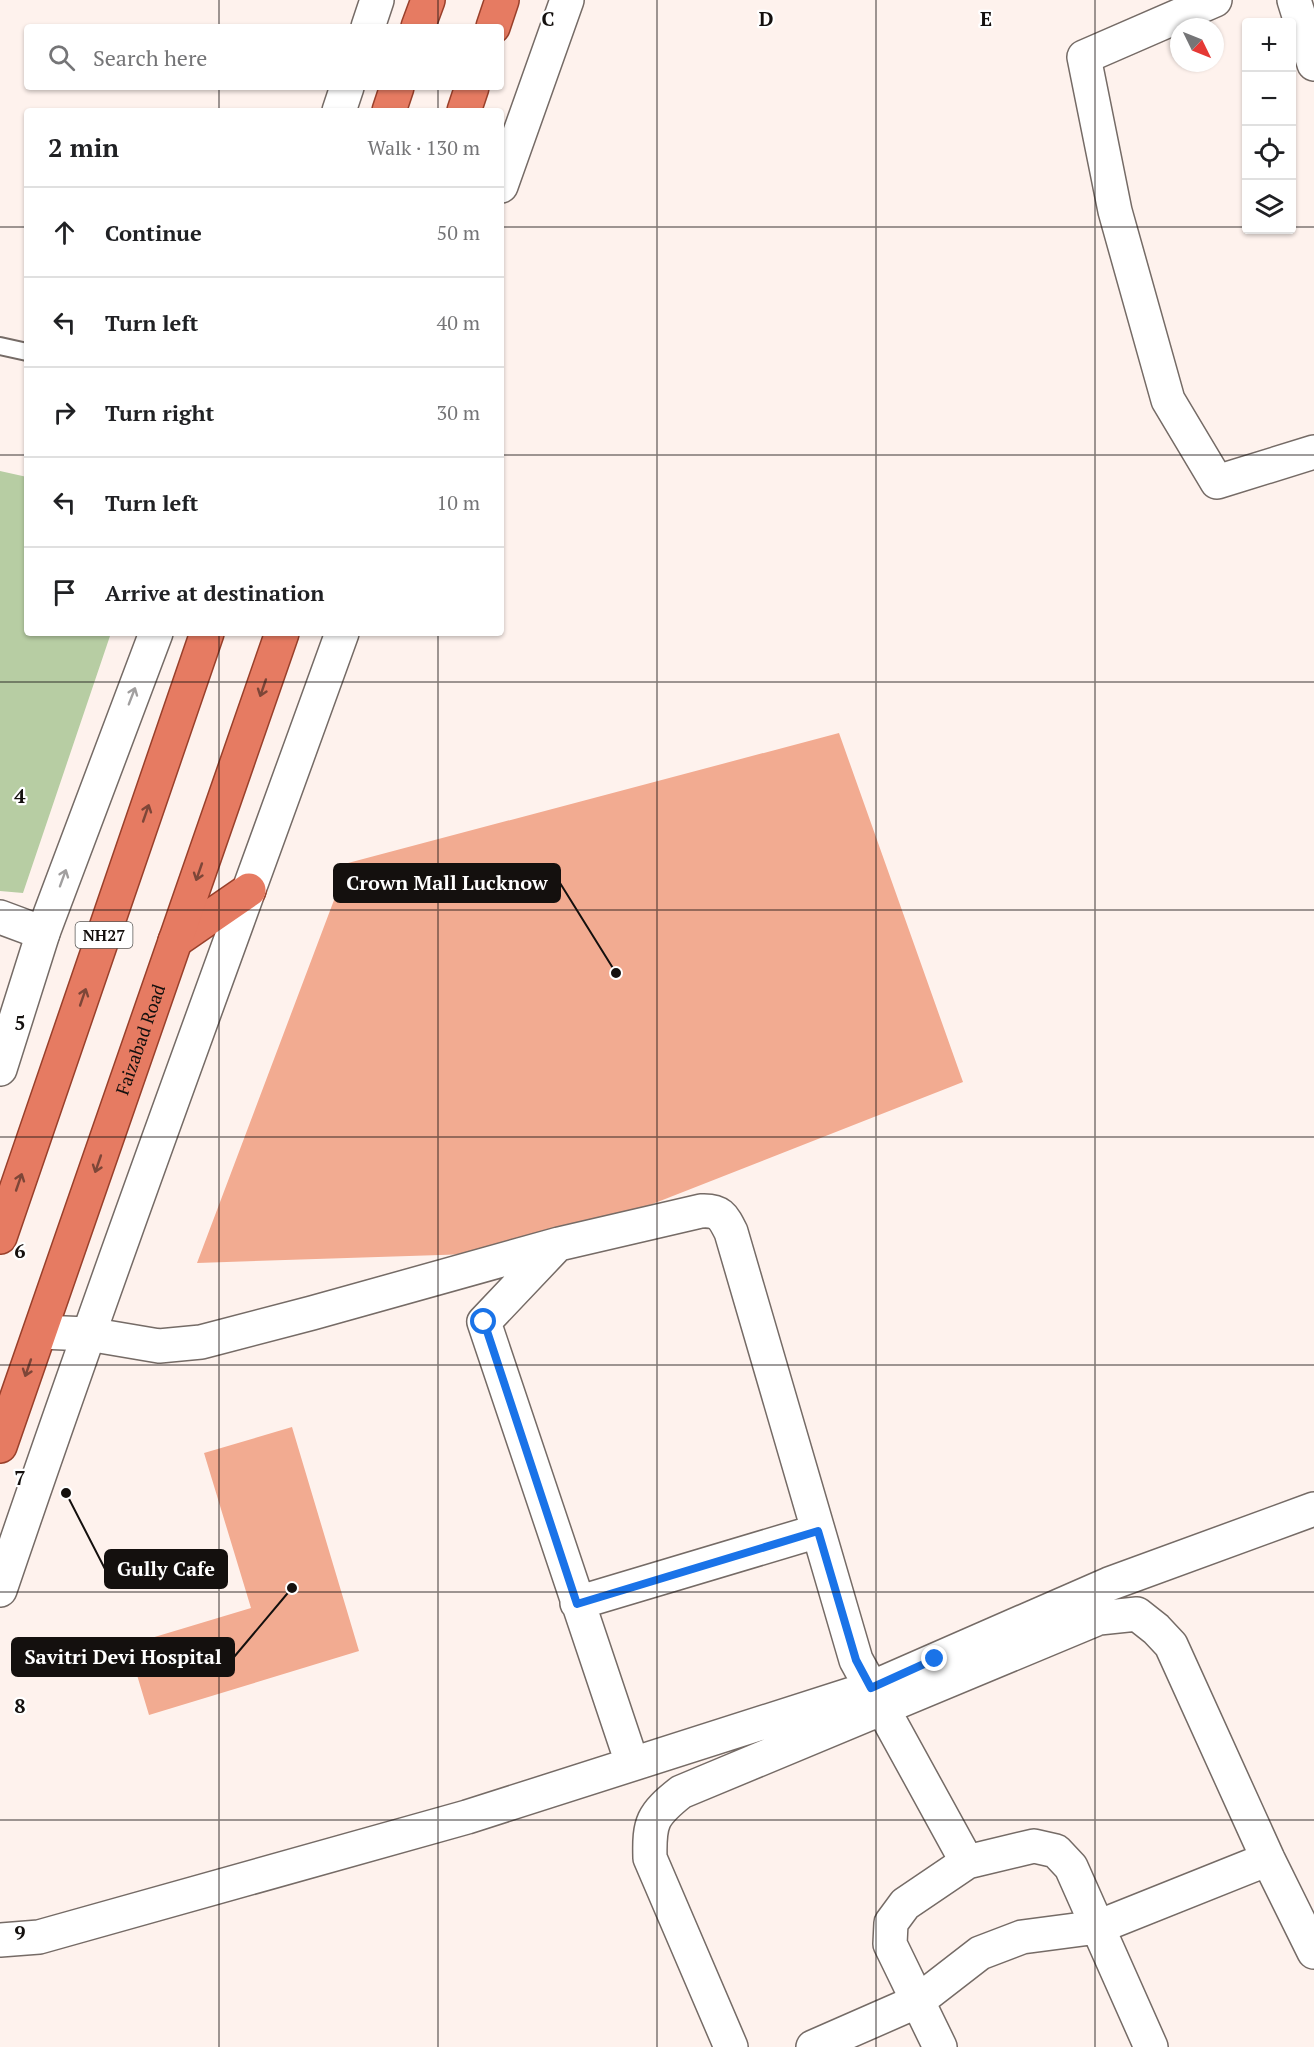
<!DOCTYPE html>
<meta charset="utf-8">
<style>
body{margin:0;font-family:"PT Serif",serif;background:#f6f6f6;color:#202124}
.controls{position:absolute;right:18px;top:18px;display:grid;overflow:hidden;border-radius:6px;box-shadow:0 2px 4px #0004}
.controls button{width:54px;height:54px;display:grid;place-items:center;padding:0;border:0;border-bottom:2px solid #e0e0e0;background:#fff;color:#202124;font:30px sans-serif}
.compass{position:absolute;left:1170px;top:18px;width:54px;height:54px;border-radius:50%;background:#fff;box-shadow:0 2px 4px #0004;rotate:133deg}
.stop{position:absolute;width:18px;height:18px;margin:-14px;border:4px solid #1a73e8;border-radius:50%;background:#fff}
.stop.end{background:#1a73e8;border-color:#fff;box-shadow:0 2px 6px #0008}
.list{margin:0;padding:0;list-style:none}
h2{display:flex;justify-content:space-between;align-items:center;height:78px;margin:0;padding:0 24px;font-size:26px}
h2 small{font-size:20px;font-weight:400;color:#757577}
.list li{display:grid;grid-template-columns:39px 1fr auto;gap:18px;align-items:center;box-sizing:border-box;height:90px;padding:0 24px;border-top:2px solid #e0e0e0}
.list b{display:block;font-size:22px;white-space:nowrap}
.list em{font-size:20px;font-style:normal;color:#757577}
.icon{flex:none;width:33px;height:33px;fill:none;stroke:currentColor;stroke-width:2;stroke-linecap:round;stroke-linejoin:round}
.map{position:relative;flex:none;width:1314px;height:2047px;overflow:hidden}
.search{position:absolute;background:#fff;box-shadow:0 2px 4px #0004;left:24px;top:24px;width:480px;height:66px;display:flex;align-items:center;gap:15px;box-sizing:border-box;padding:0 21px;border-radius:6px;color:#757577;font-size:22px}
.panel{position:absolute;background:#fff;box-shadow:0 2px 4px #0004;left:24px;top:108px;width:480px;height:528px;border-radius:6px}
.map>svg:first-child{display:block}
.green{fill:#b7cda3}
.building{fill:#f2ab91}
.lines{fill:none;stroke-linecap:round;stroke-linejoin:round}
.service-casing{stroke:#756b66;stroke-width:20}
.minor-casing{stroke:#756b66;stroke-width:36}
.tertiary-casing{stroke:#756b66;stroke-width:36}
.trunk-casing{stroke:#99402b;stroke-width:36}
.service{stroke:#fff;stroke-width:16}
.minor{stroke:#fff;stroke-width:33}
.tertiary{stroke:#fff;stroke-width:33}
.trunk{stroke:#e67b62;stroke-width:33}
.oneway{stroke:#7d4638}
.oneway2{stroke:#a19f9f}
.route{stroke:#1a73e8;stroke-width:8}
.grid{fill:none;stroke:#14100e;stroke-width:1.5;stroke-opacity:0.55}
.labels{text-anchor:middle;stroke-width:4.5;stroke-linejoin:round;paint-order:stroke}
.shield{fill:#fff;stroke:#5a5856;stroke-width:1.5}
.shield-label{font-size:16px;font-weight:bold;fill:#14100e}
.street-label{font-size:18px;fill:#14100e;stroke:#fff}
.grid-label{font-size:20px;text-anchor:middle;font-weight:bold;fill:#14100e;stroke:#fff;stroke-width:4.5;stroke-linejoin:round;paint-order:stroke}
.leader{fill:none;stroke:#14100e;stroke-width:2}
.callout-dot{fill:#14100e;stroke:#fff;stroke-width:2}
.callout{fill:#14100e;stroke:#14100e;stroke-width:2}
.callout-label{font-size:20px;text-anchor:middle;font-weight:bold;fill:#fff}
</style>
<div class="map">
<svg width="1314" height="2047" viewBox="0 0 1314 2047">
<rect width="100%" height="100%" fill="#fef2ed"/>
<!-- green -->
<path class="green" d="M0,471L27,477V633H111L23,893L0,891Z"/>
<!-- building -->
<path class="building" d="M839,733L963,1082L530,1252L197,1263L348,863Z
M292,1427L359,1651L149,1715L128,1645L251,1608L204,1453Z"/>
<g class="lines">
<defs>
<path id="service" d="M0,346L27,352"/>
<path id="minor" d="M1215,0L1084,57L1115,211L1168,400L1217,482L1314,452
M1294,0L1314,64
M0,917L43,933
M557,1245L484,1322L632,1763
M41,1332L88,1334L159,1346L201,1342L312,1313L559,1244L701,1211C720,1210 723,1216 731,1232L856,1660L967,1862
M577,1603L818,1531
M0,1940L39,1937L467,1817L871,1688L1109,1584L1314,1509
M731,2047L650,1858C649,1822 652,1815 681,1792L1099,1618L1137,1614L1156,1629L1171,1645L1268,1859L1314,1952
M813,2047L918,2001L980,1953L1022,1937L1098,1927L1268,1859
M940,2047L890,1944L891,1923L905,1904L967,1862L1034,1846L1056,1851L1071,1867L1151,2047"/>
<path id="tertiary" d="M368,27L377,0
M339,111L347,87
M501,186L567,0
M0,1069L43,933L156,633
M0,1590C109,1269 227,952 342,633"/>
<g id="trunk">
<path d="M418,27L428,0"/>
<path d="M493,27L502,0"/>
<path d="M389,111L397,87"/>
<path d="M464,111L472,87"/>
<path d="M175,941L249,890"/>
<path d="M0,1237L207,633"/>
<path id="s1" d="M0,1446L282,633"/>
</g>
</defs>
<!-- service casing -->
<use href="#service" class="service-casing"/>
<!-- minor casing -->
<use href="#minor" class="minor-casing"/>
<!-- tertiary casing -->
<use href="#tertiary" class="tertiary-casing"/>
<!-- trunk casing -->
<use href="#trunk" class="trunk-casing"/>
<!-- service -->
<use href="#service" class="service"/>
<!-- minor -->
<use href="#minor" class="minor"/>
<!-- tertiary -->
<use href="#tertiary" class="tertiary"/>
<!-- trunk -->
<use href="#trunk" class="trunk"/>
</g>
<!-- one-way arrows -->
<defs><path id="oneway-shaft" d="M-6 0H5M1.5-3L5.5 0L1.5 3" fill="none" stroke-width="1.6" stroke-linecap="round" stroke-linejoin="round" transform="scale(1.5)"/></defs>
<g class="oneway">
<use href="#oneway-shaft" transform="translate(263 688) rotate(109)"/>
<use href="#oneway-shaft" transform="translate(146 813) rotate(-71)"/>
<use href="#oneway-shaft" transform="translate(199 872) rotate(109)"/>
<use href="#oneway-shaft" transform="translate(83 997) rotate(-71)"/>
<use href="#oneway-shaft" transform="translate(98 1164) rotate(109)"/>
<use href="#oneway-shaft" transform="translate(19 1182) rotate(-71)"/>
<use href="#oneway-shaft" transform="translate(28 1368) rotate(109)"/>
</g>
<g class="oneway2">
<use href="#oneway-shaft" transform="translate(132 696) rotate(-69)"/>
<use href="#oneway-shaft" transform="translate(63 878) rotate(-70)"/>
</g>
<g class="lines">
<!-- route -->
<path class="route" d="M484,1322L577,1604L818,1531L856,1660L871,1688L935,1659"/>
</g>
<!-- grid -->
<path class="grid" d="M219,0V27M438,0V27M657,0V2047M876,0V2047M1095,0V2047M219,87V111M438,87V111M0,227H27M501,227H1246M1292,227H1314M0,455H27M501,455H1314M219,633V2047M438,633V2047M0,682H1314M0,910H1314M0,1137H1314M0,1365H1314M0,1592H1314M0,1820H1314"/>
<g class="labels">
<!-- shield labels -->
<rect class="shield" x="75.5" y="922" width="57" height="26" rx="4.5"/>
<g class="shield-label">
<text x="104" y="941">NH27</text>
</g>
<!-- street labels -->
<g class="street-label">
<text dy="6" stroke="none"><textPath href="#s1" startOffset="430">Faizabad Road</textPath></text>
</g>
</g>
<g class="grid-label">
<text x="548" y="26">C</text>
<text x="766" y="26">D</text>
<text x="986" y="26">E</text>
<text x="20" y="803">4</text>
<text x="20" y="1030">5</text>
<text x="20" y="1258">6</text>
<text x="20" y="1485">7</text>
<text x="20" y="1713">8</text>
<text x="20" y="1940">9</text>
</g>
<!-- callouts -->
<path class="leader" d="M616 973L560 883M66 1493L105 1569M292 1588L234 1657"/>
<g class="callout-dot">
<circle cx="616" cy="973" r="6"/>
<circle cx="66" cy="1493" r="6"/>
<circle cx="292" cy="1588" r="6"/>
</g>
<g class="callout">
<rect x="334" y="864" width="226" height="38" rx="6"/>
<rect x="105" y="1550" width="122" height="38" rx="6"/>
<rect x="12" y="1638" width="222" height="38" rx="6"/>
</g>
<g class="callout-label">
<text x="447" y="890">Crown Mall Lucknow</text>
<text x="166" y="1576">Gully Cafe</text>
<text x="123" y="1664">Savitri Devi Hospital</text>
</g>
</svg>
<div class="controls">
<button>+</button>
<button>−</button>
<button><svg class="icon" aria-label="locate" viewBox="0 0 24 24"><circle cx="12" cy="12" r="6"/><path d="M12 2v4M12 18v4M2 12h4M18 12h4"/></svg></button>
<button><svg class="icon" aria-label="layers" viewBox="0 0 24 24"><path d="M12 4l9 5-9 5-9-5zM3 14l9 5 9-5"/></svg></button>
</div>
<svg class="compass" viewBox="-18 -18 36 36"><path d="M0-13l5 13h-10z" fill="#e53935"/><path d="M0 13l5-13h-10z" fill="#757577"/></svg>
<div class="stop" style="left:484px;top:1322px"></div>
<div class="stop end" style="left:935px;top:1659px"></div>
<div class="search"><svg class="icon" aria-label="search" viewBox="0 0 24 24"><circle cx="10" cy="10" r="6"/><path d="M15 15l6 6"/></svg>Search here</div>
<section class="panel">
<h2>2 min<small>Walk · 130 m</small></h2>
<ul class="list">
<li><svg class="icon" aria-label="ahead" viewBox="0 0 24 24"><path d="M12 20V5M6 11l6-6 6 6"/></svg><div><b>Continue</b></div><em>50 m</em></li>
<li><svg class="icon" aria-label="left" viewBox="0 0 24 24"><path d="M17 20v-9H6M10 6l-5 5 5 5"/></svg><div><b>Turn left</b></div><em>40 m</em></li>
<li><svg class="icon" aria-label="right" viewBox="0 0 24 24"><path d="M7 20v-9h11M14 6l5 5-5 5"/></svg><div><b>Turn right</b></div><em>30 m</em></li>
<li><svg class="icon" aria-label="left" viewBox="0 0 24 24"><path d="M17 20v-9H6M10 6l-5 5 5 5"/></svg><div><b>Turn left</b></div><em>10 m</em></li>
<li><svg class="icon" aria-label="arrive" viewBox="0 0 24 24"><path d="M6 21V4h12l-3 4 3 4H6"/></svg><div><b>Arrive at destination</b></div></li>
</ul>
</section>
</div>
